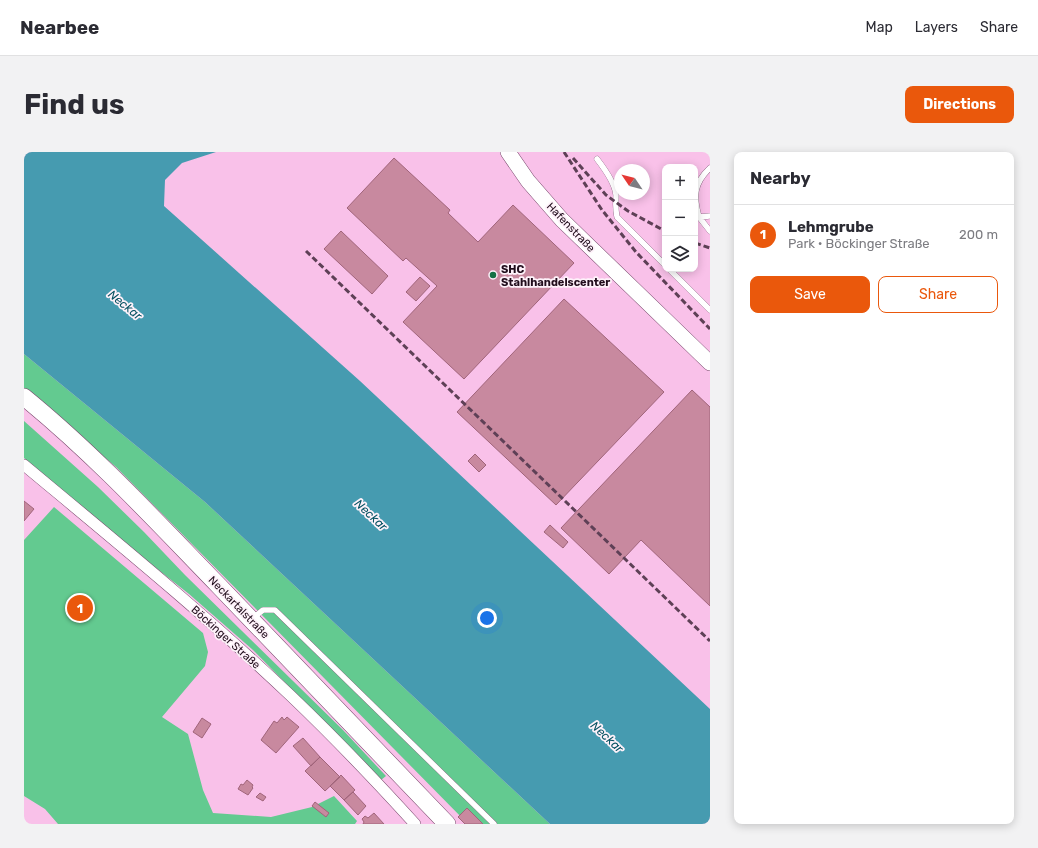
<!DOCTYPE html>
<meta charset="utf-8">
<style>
body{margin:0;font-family:Rubik,sans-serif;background:#f2f2f3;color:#2b2b33}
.controls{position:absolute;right:12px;top:12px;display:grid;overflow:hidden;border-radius:8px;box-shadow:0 2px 10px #0003}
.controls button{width:36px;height:36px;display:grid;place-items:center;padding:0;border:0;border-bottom:1px solid #e1e1e2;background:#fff;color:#2b2b33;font:20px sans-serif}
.compass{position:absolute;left:590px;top:12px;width:36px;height:36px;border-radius:50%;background:#fff;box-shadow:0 2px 10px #0003;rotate:305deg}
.you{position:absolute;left:463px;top:466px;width:14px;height:14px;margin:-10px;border:3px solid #fff;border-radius:50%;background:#1a73e8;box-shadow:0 0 0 6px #1a73e833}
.badge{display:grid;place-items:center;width:26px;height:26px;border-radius:50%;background:#ea580c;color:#fff;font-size:13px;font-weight:700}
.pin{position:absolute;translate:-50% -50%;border:2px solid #fff;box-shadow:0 1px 4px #0006}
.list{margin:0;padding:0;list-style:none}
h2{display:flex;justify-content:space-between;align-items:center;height:52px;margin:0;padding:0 16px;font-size:17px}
h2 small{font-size:13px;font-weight:400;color:#7c7c81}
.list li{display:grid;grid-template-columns:26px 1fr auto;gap:12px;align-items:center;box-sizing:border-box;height:60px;padding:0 16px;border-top:1px solid #e1e1e2}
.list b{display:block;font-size:15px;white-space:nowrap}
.list p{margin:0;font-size:13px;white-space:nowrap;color:#7c7c81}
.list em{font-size:13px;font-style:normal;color:#7c7c81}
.actions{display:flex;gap:8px;padding:12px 16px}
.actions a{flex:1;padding:9px 0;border:1px solid #ea580c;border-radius:8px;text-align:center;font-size:14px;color:#ea580c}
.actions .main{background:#ea580c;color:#fff}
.icon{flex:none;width:22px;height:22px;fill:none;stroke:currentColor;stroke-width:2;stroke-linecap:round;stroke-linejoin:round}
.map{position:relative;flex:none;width:686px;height:672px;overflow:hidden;border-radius:8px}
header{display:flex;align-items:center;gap:24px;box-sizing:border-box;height:56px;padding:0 20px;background:#fff;border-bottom:1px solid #e1e1e2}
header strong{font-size:19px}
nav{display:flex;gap:22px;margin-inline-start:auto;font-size:14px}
.intro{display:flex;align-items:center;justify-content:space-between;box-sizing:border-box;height:96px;padding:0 24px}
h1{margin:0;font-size:28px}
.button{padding:10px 18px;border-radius:8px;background:#ea580c;color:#fff;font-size:14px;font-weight:700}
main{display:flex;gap:24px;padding:0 24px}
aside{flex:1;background:#fff;border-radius:8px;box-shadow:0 2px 10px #0003}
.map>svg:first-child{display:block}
.green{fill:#63ca90}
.water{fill:#469bb0}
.building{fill:#c8899f;stroke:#a0647a}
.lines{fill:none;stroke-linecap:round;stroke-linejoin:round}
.service-casing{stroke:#77476b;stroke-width:6}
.minor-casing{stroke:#77476b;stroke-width:12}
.secondary-casing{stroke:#77476b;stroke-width:16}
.primary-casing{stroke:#77476b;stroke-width:18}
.service{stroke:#fff;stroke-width:5.5}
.minor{stroke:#fff;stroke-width:11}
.secondary{stroke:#fff;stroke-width:15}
.primary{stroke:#fff;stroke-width:17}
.rail{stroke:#5e4056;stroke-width:3;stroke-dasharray:6 3;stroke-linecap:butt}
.poi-dot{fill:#157145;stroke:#fef2fa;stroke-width:1.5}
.labels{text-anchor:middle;stroke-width:3.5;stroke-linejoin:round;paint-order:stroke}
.street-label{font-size:11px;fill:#210d1c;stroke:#fef2fa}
.poi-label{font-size:11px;font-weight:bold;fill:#210d1c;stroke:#fef2fa;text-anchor:start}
.water-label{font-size:12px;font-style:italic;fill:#065262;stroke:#fef2fa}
</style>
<header>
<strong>Nearbee</strong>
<nav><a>Map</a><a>Layers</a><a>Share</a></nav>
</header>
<div class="intro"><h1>Find us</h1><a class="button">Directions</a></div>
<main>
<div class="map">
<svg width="686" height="672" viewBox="0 0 686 672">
<rect width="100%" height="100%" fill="#f9c1e9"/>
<!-- green -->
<path class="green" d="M0,202L181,350L526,672H444L92,315L0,238Z
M0,269L74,335L120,380L161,423L319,578L362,624L357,628L229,498L165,442L94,386L0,306Z
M30,355L179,481L184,500L181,514L138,565L164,582L179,638L189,661L247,665L288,655L310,644L333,669L331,672H34L21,657L0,644V388Z"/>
<!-- water -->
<path class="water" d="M0,0H192L158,11L141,28L140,54L336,229L686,557V672H526L181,350L0,202Z"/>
<!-- building -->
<path class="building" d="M370,6L426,58L424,61L454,90L489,53L550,111L440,227L379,170L413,134L382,106L379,109L323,56Z
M317,79L364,124L348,142L300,97Z
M396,125L406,134L392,149L382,140Z
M540,147L640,240L532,353L433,260Z
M668,238L686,255V454L617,388L585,422L537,376Z
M451,302L462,313L455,320L444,309Z
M0,349L10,357L0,369Z
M526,373L544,390L539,396L520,380Z
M258,565L260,568L263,565L275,575L252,601L237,588L250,569L253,571Z
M178,566L187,572L178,586L169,580Z
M279,586L296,605L287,614L269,594Z
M296,605L316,625L301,639L281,619Z
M317,623L331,638L320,648L306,634Z
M223,628L229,633L228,635L229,636L224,643L214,637L217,632L219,633Z
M329,640L342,654L334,663L320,648Z
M236,641L242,645L239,649L232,645Z
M291,650L305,661L302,665L288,654Z
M443,656L459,672H441L434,665Z
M350,661L360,672H339L340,670L338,667L341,664L344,666Z"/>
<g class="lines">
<defs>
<path id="service" d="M573,7C580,16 591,31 592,43C592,52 591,56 593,65L641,113
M686,64L675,65L686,79
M675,65C669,44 670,31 686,16
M645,117L686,158
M229,466L239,458H251L470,672"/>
<path id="minor" d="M0,313C90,388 182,463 267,544C310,585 351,628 391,672"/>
<path id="secondary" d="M484,0L504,29L538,68L686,211"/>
<path id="primary" d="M0,245C70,302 132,369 195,434C271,513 347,592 423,672"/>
</defs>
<!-- service casing -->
<use href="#service" class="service-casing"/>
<!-- minor casing -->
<use href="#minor" class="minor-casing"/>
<!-- secondary casing -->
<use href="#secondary" class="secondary-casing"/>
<!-- primary casing -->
<use href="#primary" class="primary-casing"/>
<!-- service -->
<use href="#service" class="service"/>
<!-- minor -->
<use href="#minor" class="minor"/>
<!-- secondary -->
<use href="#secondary" class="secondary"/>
<!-- primary -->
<use href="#primary" class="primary"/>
<!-- rail -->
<path class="rail" d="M540,0L578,58L612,100L686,177
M549,6L582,43L604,59L641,79
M671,91L686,96
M282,99L686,489"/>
</g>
<!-- markers -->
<circle class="poi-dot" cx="469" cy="123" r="4"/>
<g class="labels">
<!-- street labels -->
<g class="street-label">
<text transform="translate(547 75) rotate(46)" y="4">Hafenstraße</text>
<text transform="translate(215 455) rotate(46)" y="4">Neckartalstraße</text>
<text transform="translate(202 485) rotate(42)" y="4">Böckinger Straße</text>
</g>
<!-- poi labels -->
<g class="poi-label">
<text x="477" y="121">SHC<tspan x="477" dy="13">Stahlhandelscenter</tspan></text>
</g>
<!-- water labels -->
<g class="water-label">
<text transform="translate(101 153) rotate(39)" y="4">Neckar</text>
<text transform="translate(347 363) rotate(43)" y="4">Neckar</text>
<text transform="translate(583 585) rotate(43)" y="4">Neckar</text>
</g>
</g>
</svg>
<div class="controls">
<button>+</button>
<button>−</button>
<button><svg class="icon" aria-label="layers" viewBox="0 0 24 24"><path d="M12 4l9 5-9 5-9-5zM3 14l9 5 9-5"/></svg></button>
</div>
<svg class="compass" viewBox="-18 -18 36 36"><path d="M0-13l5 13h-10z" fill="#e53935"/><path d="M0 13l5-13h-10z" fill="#7c7c81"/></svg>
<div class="you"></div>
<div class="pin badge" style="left:56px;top:456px">1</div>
</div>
<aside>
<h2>Nearby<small></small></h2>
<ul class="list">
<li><span class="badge">1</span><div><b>Lehmgrube</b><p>Park · Böckinger Straße</p></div><em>200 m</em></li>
</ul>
<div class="actions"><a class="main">Save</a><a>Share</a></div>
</aside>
</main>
